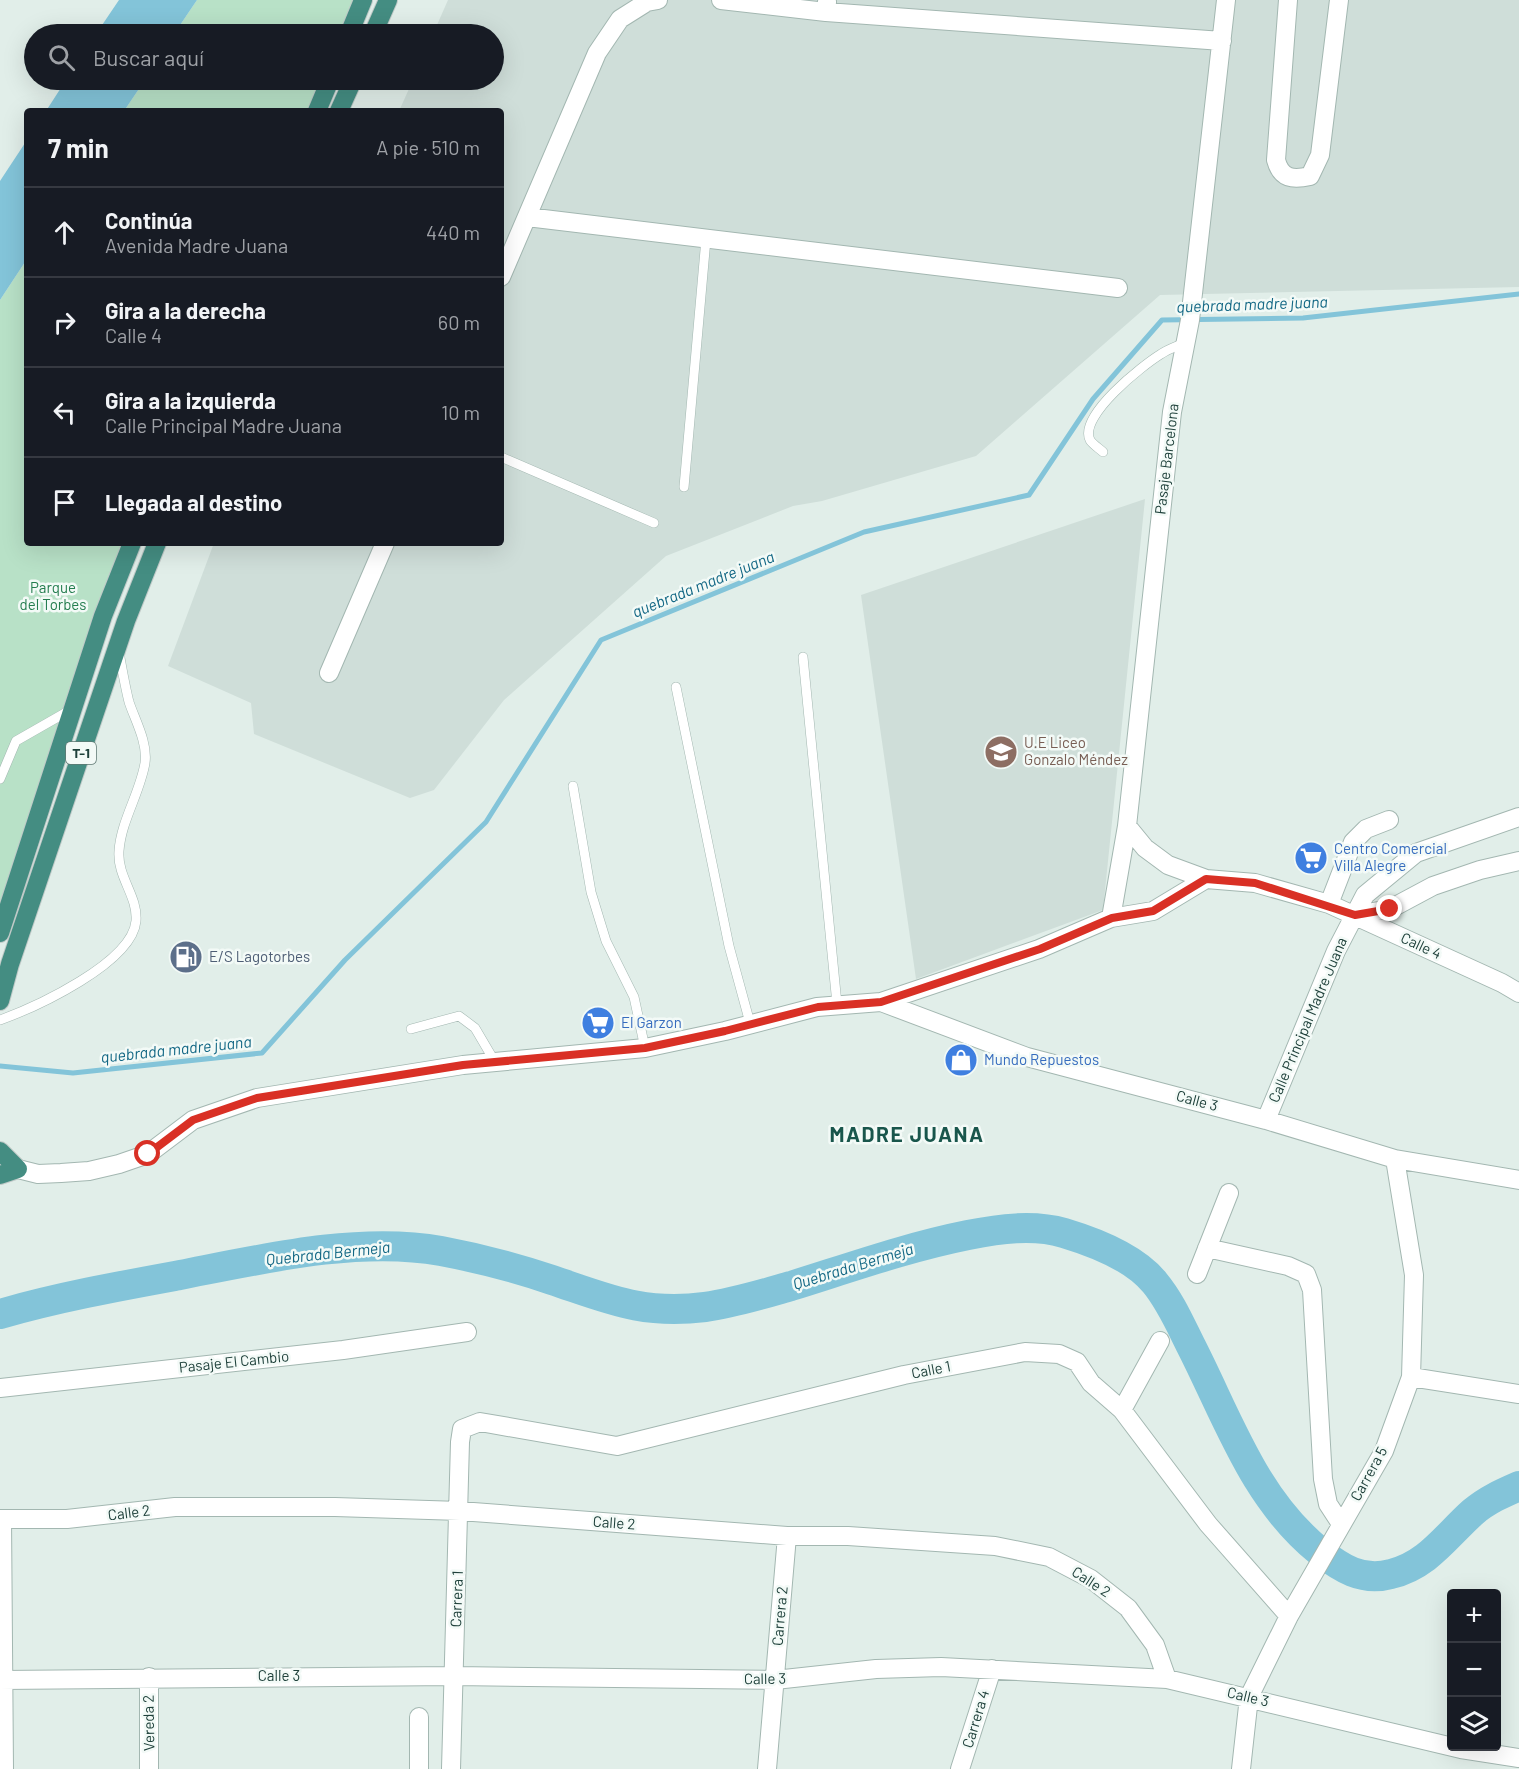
<!DOCTYPE html>
<html lang="es">
<meta charset="utf-8">
<style>
body{margin:0;font-family:Barlow,sans-serif;background:#242831;color:#f1f3f6}
.controls{position:absolute;right:18px;bottom:18px;display:grid;overflow:hidden;border-radius:6px;box-shadow:0 6px 24px #0002}
.controls button{width:54px;height:54px;display:grid;place-items:center;padding:0;border:0;border-bottom:2px solid #363941;background:#171b24;color:#f1f3f6;font:30px sans-serif}
.stop{position:absolute;width:18px;height:18px;margin:-14px;border:4px solid #d93025;border-radius:50%;background:#fff}
.stop.end{background:#d93025;border-color:#fff;box-shadow:0 2px 6px #0008}
.list{margin:0;padding:0;list-style:none}
h2{display:flex;justify-content:space-between;align-items:center;height:78px;margin:0;padding:0 24px;font-size:26px}
h2 small{font-size:20px;font-weight:400;color:#9ea1a6}
.list li{display:grid;grid-template-columns:39px 1fr auto;gap:18px;align-items:center;box-sizing:border-box;height:90px;padding:0 24px;border-top:2px solid #363941}
.list b{display:block;font-size:22px;white-space:nowrap}
.list p{margin:0;font-size:20px;white-space:nowrap;color:#9ea1a6}
.list em{font-size:20px;font-style:normal;color:#9ea1a6}
.icon{flex:none;width:33px;height:33px;fill:none;stroke:currentColor;stroke-width:2;stroke-linecap:round;stroke-linejoin:round}
.map{position:relative;flex:none;width:1519px;height:1769px;overflow:hidden}
.search{position:absolute;background:#171b24;box-shadow:0 6px 24px #0002;left:24px;top:24px;width:480px;height:66px;display:flex;align-items:center;gap:15px;box-sizing:border-box;padding:0 21px;border-radius:33px;color:#9ea1a6;font-size:22px}
.panel{position:absolute;background:#171b24;box-shadow:0 6px 24px #0002;left:24px;top:108px;width:480px;height:438px;border-radius:6px}
.map>svg:first-child{display:block}
.built{fill:#cfded9}
.green{fill:#b8e1c7}
.water{fill:#83c4d9}
.lines{fill:none;stroke-linecap:round;stroke-linejoin:round}
.stream{stroke:#83c4d9;stroke-width:5}
.river{stroke:#83c4d9;stroke-width:30}
.service-casing{stroke:#a3b7b1;stroke-width:10}
.minor-casing{stroke:#a3b7b1;stroke-width:20}
.trunk-casing{stroke:#c0cac8;stroke-width:20}
.service{stroke:#fff;stroke-width:9}
.minor{stroke:#fff;stroke-width:18}
.trunk{stroke:#448d82;stroke-width:18}
.route{stroke:#d93025;stroke-width:8}
.labels{text-anchor:middle;stroke-width:5;stroke-linejoin:round;paint-order:stroke}
.shield{fill:#f3faf7;stroke:#5f7873;stroke-width:1.5}
.shield-label{font-size:14px;font-weight:bold;fill:#1f413b}
.street-label{font-size:15px;fill:#1f413b;stroke:#f3faf7}
.park-label{font-size:15px;fill:#247d4f;stroke:#f3faf7}
.education-label{font-size:15px;fill:#785e54;stroke:#f3faf7;text-anchor:start}
.shop-label{font-size:15px;fill:#366cbe;stroke:#f3faf7;text-anchor:start}
.service-label{font-size:15px;fill:#4e5e75;stroke:#f3faf7;text-anchor:start}
.water-label{font-size:16px;font-style:italic;fill:#126784;stroke:#f3faf7}
.district-label{font-size:21px;font-weight:bold;letter-spacing:1.5px;fill:#19564c;stroke:#f3faf7}
</style>
<div class="map">
<svg width="1519" height="1769" viewBox="0 0 1519 1769">
<rect width="100%" height="100%" fill="#e1eee9"/>
<!-- built -->
<path class="built" d="M448,0H1519V287L1160,295L976,456L822,501L793,506L666,556L504,700L434,790L410,798L254,734L251,703L168,666L214,543H501V111H399L413,80H494V34H433Z
M1145,499L1103,910L916,979L861,595Z"/>
<!-- green -->
<path class="green" d="M197,0H363L349,34H174Z
M145,80H330L317,111H124Z
M27,259V543H132L0,933V300Z"/>
<!-- water -->
<path class="water" d="M119,0H197L174,34H96Z
M66,80H145L124,111H46Z
M27,140V259L0,300V181Z"/>
<g class="lines">
<!-- stream -->
<path class="stream" d="M0,1066L73,1073L262,1053L345,960L486,822L601,640L864,532L1029,495L1093,399L1162,320L1303,318L1519,294"/>
<!-- river -->
<path class="river" d="M0,1314C59,1297 120,1286 180,1275C262,1259 359,1236 441,1251C478,1258 517,1268 552,1280C609,1299 643,1315 705,1307C734,1303 763,1294 791,1286C849,1268 908,1247 968,1235C999,1229 1033,1224 1064,1233C1094,1242 1135,1258 1155,1283C1170,1301 1180,1324 1190,1344C1228,1418 1253,1497 1319,1551C1341,1568 1362,1582 1391,1574C1428,1565 1446,1536 1473,1512C1487,1500 1503,1493 1519,1486"/>
<defs>
<path id="service" d="M1103,452C1100,449 1092,444 1090,440C1078,416 1143,365 1161,354C1168,349 1178,346 1186,342
M501,457L654,523
M684,487L706,239
M803,657L837,1004
M676,687L729,946L750,1023
M0,779L16,741L72,709
M573,786L591,892L606,941L634,997L645,1048
M0,1020C36,1007 132,963 136,921C138,896 117,877 119,851C121,821 140,793 145,763C148,743 135,720 129,702C125,686 122,669 119,652
M411,1029L459,1016L475,1028L495,1062"/>
<path id="minor" d="M721,0L826,12L827,2
M1288,0L1276,160C1281,179 1293,180 1310,176L1320,155L1339,0
M826,12L1222,41
M527,217L1118,288
M501,277L597,53L620,19L647,2L658,0
M329,673L385,543
M1127,826L1145,848L1168,865L1206,879L1255,883L1329,904L1502,983L1519,993
M1329,904L1353,842L1366,829L1389,820
M1355,915L1390,909L1433,886L1480,870L1519,861
M1111,918L1127,826L1172,412L1190,320L1226,0
M881,1002L1027,1057L1266,1120L1395,1159L1519,1180
M1266,1120L1336,951L1365,895L1416,853L1519,817
M18,1169L38,1174L61,1173L89,1171L119,1164L148,1154L193,1120L257,1098L463,1065L645,1048L725,1031L817,1007L881,1002L1039,949L1111,918L1153,911L1206,879
M1207,1248L1288,1266L1306,1274L1312,1290L1323,1479L1328,1504L1341,1524
M1197,1274L1229,1193
M1411,1377L1519,1394
M0,1388L343,1350L467,1332
M1122,1410L1160,1341
M0,1519H67L175,1507H335L460,1511L787,1536H848L995,1546L1049,1557L1091,1579L1128,1608L1155,1645L1167,1679
M2,1519L4,1769
M149,1677V1769
M1,1680L454,1676L775,1680L876,1669L941,1667L1167,1679L1461,1749L1519,1758
M419,1769V1717
M451,1769L460,1442L462,1429L480,1422L617,1446L904,1375L1025,1352L1059,1354L1077,1362L1091,1383L1122,1410L1208,1524L1289,1616
M767,1769L787,1536
M960,1769L992,1669
M1241,1769L1249,1697L1289,1616L1384,1451L1411,1377L1414,1275L1395,1159"/>
<path id="trunk" d="M349,34L363,0
M373,34L388,0
M317,111L330,80
M339,111L353,80
M0,933L103,616L132,543
M0,1001L10,964L126,621L157,543
M0,1151L18,1169L0,1175"/>
</defs>
<!-- service casing -->
<use href="#service" class="service-casing"/>
<!-- minor casing -->
<use href="#minor" class="minor-casing"/>
<!-- trunk casing -->
<use href="#trunk" class="trunk-casing"/>
<!-- service -->
<use href="#service" class="service"/>
<!-- minor -->
<use href="#minor" class="minor"/>
<!-- trunk -->
<use href="#trunk" class="trunk"/>
</g>
<g class="lines">
<!-- route -->
<path class="route" d="M148,1154L193,1120L257,1098L463,1065L645,1048L725,1031L818,1007L881,1002L1040,949L1112,918L1153,911L1206,879L1255,883L1355,915L1390,909"/>
</g>
<!-- icons -->
<defs>
<symbol id="university-disc" viewBox="-11 -11 22 22"><circle r="9.5" fill="#8d6e63" stroke="#f3faf7"/><path d="M0-5L7-2L0 1L-7-2ZM-4 1L0 2.5L4 1V4Q0 6-4 4Z" fill="#fff"/></symbol>
<symbol id="supermarket-disc" viewBox="-11 -11 22 22"><circle r="9.5" fill="#3f7fe0" stroke="#f3faf7"/><path d="M-6-5.5h2.5l.6 2H6L4.5 2H-2.5L-4.4-4H-6ZM-1.5 3.2a1.3 1.3 0 1 0 .1 0ZM3 3.2a1.3 1.3 0 1 0 .1 0Z" fill="#fff"/></symbol>
<symbol id="fuel-disc" viewBox="-11 -11 22 22"><circle r="9.5" fill="#5c6f8a" stroke="#f3faf7"/><path d="M-5.5-6h7V0h2V4h1.3V-2.5L3-4.5l.8-.8L6-3V5H2.5V1h-1V6h-7ZM-4.2-4.7v3.2H.2V-4.7Z" fill="#fff"/></symbol>
<symbol id="shop-disc" viewBox="-11 -11 22 22"><circle r="9.5" fill="#3f7fe0" stroke="#f3faf7"/><path d="M-5-2.5h2.3a2.7 3.5 0 0 1 5.4 0H5L5.5 6h-11ZM-1.5-2.5h3a1.5 2.3 0 0 0-3 0Z" fill="#fff"/></symbol>
</defs>
<g fill-rule="evenodd">
<use href="#university-disc" x="982" y="733" width="38" height="38"/>
<use href="#supermarket-disc" x="1292" y="839" width="38" height="38"/>
<use href="#fuel-disc" x="167" y="938" width="38" height="38"/>
<use href="#supermarket-disc" x="579" y="1004" width="38" height="38"/>
<use href="#shop-disc" x="942" y="1041" width="38" height="38"/>
</g>
<g class="labels">
<!-- shield labels -->
<rect class="shield" x="66" y="742" width="30" height="22" rx="4.5"/>
<g class="shield-label">
<text x="81" y="758">T-1</text>
</g>
<!-- street labels -->
<g class="street-label">
<text transform="translate(1167 459) rotate(-83)" y="5">Pasaje Barcelona</text>
<text transform="translate(1421 946) rotate(25)" y="5">Calle 4</text>
<text transform="translate(1308 1020) rotate(-67)" y="5">Calle Principal Madre Juana</text>
<text transform="translate(1197 1101) rotate(15)" y="5">Calle 3</text>
<text transform="translate(234 1362) rotate(-6)" y="5">Pasaje El Cambio</text>
<text transform="translate(931 1370) rotate(-11)" y="5">Calle 1</text>
<text transform="translate(1369 1474) rotate(-61)" y="5">Carrera 5</text>
<text transform="translate(129 1513) rotate(-7)" y="5">Calle 2</text>
<text transform="translate(614 1523) rotate(4)" y="5">Calle 2</text>
<text transform="translate(1091 1582) rotate(33)" y="5">Calle 2</text>
<text transform="translate(457 1599) rotate(-88)" y="5">Carrera 1</text>
<text transform="translate(780 1616) rotate(-85)" y="5">Carrera 2</text>
<text x="279" y="1681">Calle 3</text>
<text transform="translate(765 1679) rotate(-1)" y="5">Calle 3</text>
<text transform="translate(1248 1697) rotate(13)" y="5">Calle 3</text>
<text transform="translate(976 1719) rotate(-73)" y="5">Carrera 4</text>
<text transform="translate(149 1723) rotate(-91)" y="5">Vereda 2</text>
</g>
<!-- park labels -->
<g class="park-label">
<text x="53" y="593">Parque<tspan x="53" dy="17">del Torbes</tspan></text>
</g>
<!-- education labels -->
<g class="education-label">
<text x="1024" y="748">U.E Liceo<tspan x="1024" dy="17">Gonzalo Méndez</tspan></text>
</g>
<!-- shop labels -->
<g class="shop-label">
<text x="1334" y="854">Centro Comercial<tspan x="1334" dy="17">Villa Alegre</tspan></text>
<text x="621" y="1028">El Garzon</text>
<text x="984" y="1065">Mundo Repuestos</text>
</g>
<!-- service labels -->
<g class="service-label">
<text x="209" y="962">E/S Lagotorbes</text>
</g>
<!-- water labels -->
<g class="water-label">
<text transform="translate(1252 304) rotate(-2)" y="6">quebrada madre juana</text>
<text transform="translate(703 584) rotate(-22)" y="6">quebrada madre juana</text>
<text transform="translate(176 1049) rotate(-6)" y="6">quebrada madre juana</text>
<text transform="translate(328 1253) rotate(-6)" y="6">Quebrada Bermeja</text>
<text transform="translate(853 1266) rotate(-17)" y="6">Quebrada Bermeja</text>
</g>
<!-- district labels -->
<g class="district-label">
<text x="907" y="1142">MADRE JUANA</text>
</g>
</g>
</svg>
<div class="controls">
<button>+</button>
<button>−</button>
<button><svg class="icon" aria-label="layers" viewBox="0 0 24 24"><path d="M12 4l9 5-9 5-9-5zM3 14l9 5 9-5"/></svg></button>
</div>
<div class="stop" style="left:148px;top:1154px"></div>
<div class="stop end" style="left:1390px;top:909px"></div>
<div class="search"><svg class="icon" aria-label="search" viewBox="0 0 24 24"><circle cx="10" cy="10" r="6"/><path d="M15 15l6 6"/></svg>Buscar aquí</div>
<section class="panel">
<h2>7 min<small>A pie · 510 m</small></h2>
<ul class="list">
<li><svg class="icon" aria-label="ahead" viewBox="0 0 24 24"><path d="M12 20V5M6 11l6-6 6 6"/></svg><div><b>Continúa</b><p>Avenida Madre Juana</p></div><em>440 m</em></li>
<li><svg class="icon" aria-label="right" viewBox="0 0 24 24"><path d="M7 20v-9h11M14 6l5 5-5 5"/></svg><div><b>Gira a la derecha</b><p>Calle 4</p></div><em>60 m</em></li>
<li><svg class="icon" aria-label="left" viewBox="0 0 24 24"><path d="M17 20v-9H6M10 6l-5 5 5 5"/></svg><div><b>Gira a la izquierda</b><p>Calle Principal Madre Juana</p></div><em>10 m</em></li>
<li><svg class="icon" aria-label="arrive" viewBox="0 0 24 24"><path d="M6 21V4h12l-3 4 3 4H6"/></svg><div><b>Llegada al destino</b></div></li>
</ul>
</section>
</div>
